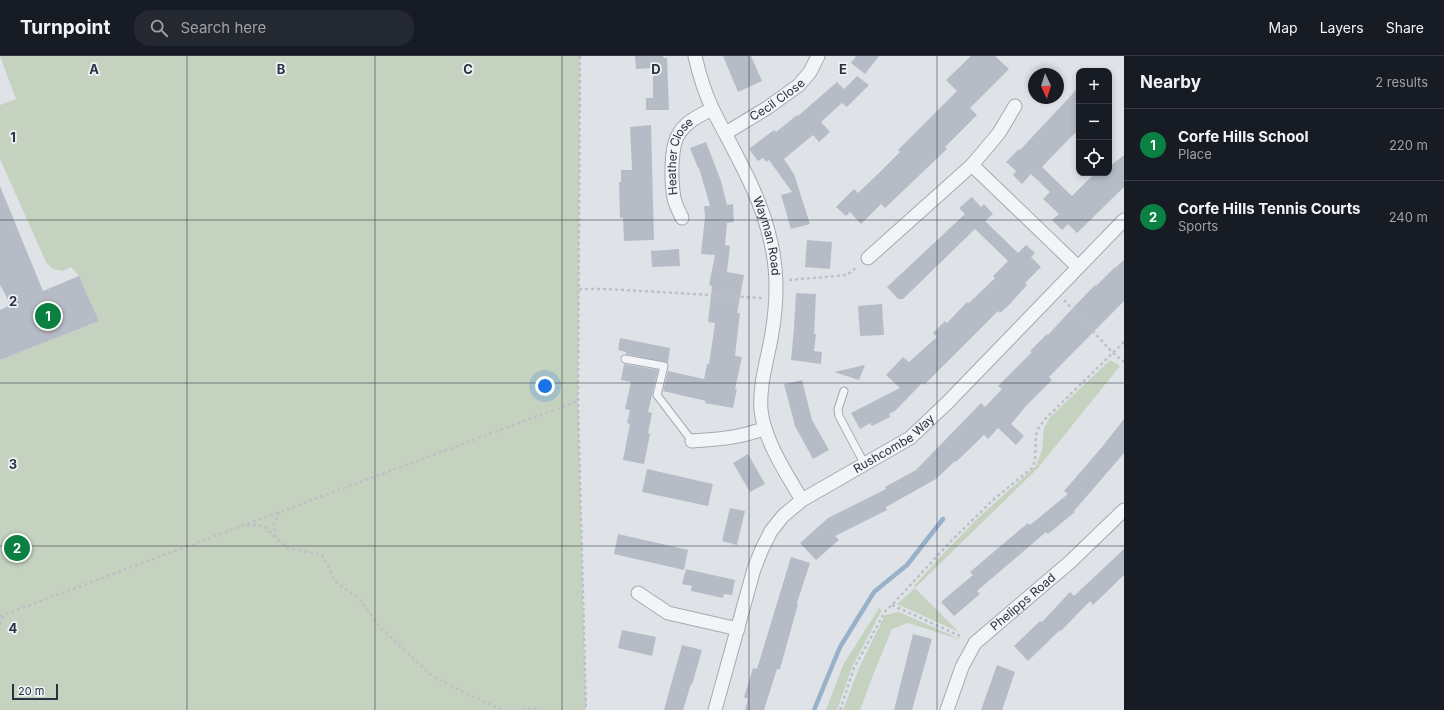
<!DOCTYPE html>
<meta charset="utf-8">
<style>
body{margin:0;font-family:Inter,sans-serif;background:#242831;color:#f1f3f6}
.controls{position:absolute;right:12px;top:12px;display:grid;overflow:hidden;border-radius:8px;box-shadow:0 2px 6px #0003}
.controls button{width:36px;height:36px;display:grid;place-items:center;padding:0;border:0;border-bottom:1px solid #363941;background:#171b24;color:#f1f3f6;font:20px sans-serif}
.compass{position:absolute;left:1028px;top:12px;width:36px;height:36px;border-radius:50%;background:#171b24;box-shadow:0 2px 6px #0003;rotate:176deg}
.scale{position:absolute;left:12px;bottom:10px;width:46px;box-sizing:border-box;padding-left:4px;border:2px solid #28313f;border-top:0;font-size:11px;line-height:14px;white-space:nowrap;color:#28313f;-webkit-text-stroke:3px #eef2f6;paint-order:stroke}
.you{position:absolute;left:545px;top:330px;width:14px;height:14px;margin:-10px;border:3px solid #fff;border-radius:50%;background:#1a73e8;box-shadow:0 0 0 6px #1a73e833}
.badge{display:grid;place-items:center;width:26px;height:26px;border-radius:50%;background:#0b8043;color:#fff;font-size:13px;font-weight:700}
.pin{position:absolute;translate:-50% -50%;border:2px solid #fff;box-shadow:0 1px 4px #0006}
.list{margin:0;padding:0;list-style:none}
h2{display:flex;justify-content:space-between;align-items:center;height:52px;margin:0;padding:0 16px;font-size:17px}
h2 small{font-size:13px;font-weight:400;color:#9ea1a6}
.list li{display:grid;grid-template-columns:26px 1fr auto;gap:12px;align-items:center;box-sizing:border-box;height:72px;padding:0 16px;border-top:1px solid #363941}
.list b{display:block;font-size:15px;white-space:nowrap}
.list p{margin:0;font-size:13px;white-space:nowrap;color:#9ea1a6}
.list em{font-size:13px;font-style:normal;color:#9ea1a6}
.icon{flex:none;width:22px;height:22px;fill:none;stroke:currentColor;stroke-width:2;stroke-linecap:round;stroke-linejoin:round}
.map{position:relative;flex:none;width:1124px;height:654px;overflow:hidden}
header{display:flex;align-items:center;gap:24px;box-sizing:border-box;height:56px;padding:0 20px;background:#171b24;border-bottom:1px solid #363941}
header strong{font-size:19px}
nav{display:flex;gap:22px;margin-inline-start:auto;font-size:14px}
.search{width:280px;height:36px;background:#242831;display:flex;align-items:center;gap:10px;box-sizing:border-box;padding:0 14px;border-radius:16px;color:#9ea1a6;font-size:15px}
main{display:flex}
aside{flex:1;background:#171b24}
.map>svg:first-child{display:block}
.green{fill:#c5d2c0}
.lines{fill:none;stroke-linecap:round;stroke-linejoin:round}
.stream{stroke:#9ab2c9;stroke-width:4.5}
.building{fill:#b6bcc5}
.service-casing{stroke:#a4aab2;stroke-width:9}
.minor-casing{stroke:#a4aab2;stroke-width:15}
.path{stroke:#bdc1c7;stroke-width:2.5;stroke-dasharray:3 3;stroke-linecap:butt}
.service{stroke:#f2f4f7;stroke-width:7}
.minor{stroke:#f2f4f7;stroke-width:13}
.grid{fill:none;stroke:#28313f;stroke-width:1;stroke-opacity:0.55}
.labels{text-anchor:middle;stroke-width:3.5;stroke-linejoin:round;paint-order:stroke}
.street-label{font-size:12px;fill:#28313f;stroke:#eef2f6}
.grid-label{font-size:13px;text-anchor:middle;font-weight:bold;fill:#28313f;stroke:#eef2f6;stroke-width:3.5;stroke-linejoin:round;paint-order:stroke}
</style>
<header>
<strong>Turnpoint</strong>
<div class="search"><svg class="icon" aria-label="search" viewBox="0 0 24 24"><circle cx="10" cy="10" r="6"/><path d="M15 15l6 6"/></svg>Search here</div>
<nav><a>Map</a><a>Layers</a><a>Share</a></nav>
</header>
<main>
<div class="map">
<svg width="1124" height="654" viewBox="0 0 1124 654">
<rect width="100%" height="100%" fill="#dfe3e8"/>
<!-- green -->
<path class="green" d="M0,0H580L578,345L586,654H0V304L99,265L79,220L71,211L63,215L53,213L46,206L0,103V49L16,43Z
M1110,304L1120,310L1038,412L915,532L959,576L897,548L915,532L914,530L942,499L978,462L1036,410L1042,394L1044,372L1050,361Z
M879,552L882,554L852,611L837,654H826L843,609Z
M899,556L962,584L908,567L892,573L873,619L860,654H843L859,612L885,559Z"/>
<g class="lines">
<!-- stream -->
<path class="stream" d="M814,654L840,591L874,536L907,509L943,463"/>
</g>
<!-- building -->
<path class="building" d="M635,0H663L664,2H667L669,54H646V42H653V12L636,13Z
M723,0H751L762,25L738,36Z
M856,0H879L865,18L851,7Z
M971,0H995L1009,13L970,52L977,59L945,91L947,93L885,152L881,148L861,168L850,156L846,160L836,151L854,133L858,137L880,116L900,96L898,94L957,35L946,24Z
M857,20L869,29L847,51L842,47L821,66L830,76L819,86L813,79L784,103L794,118L810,168L791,173L781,139L792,136L769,104L766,106L763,102L758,105L749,93L774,74L776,76L797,59L798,60L837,26L844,33Z
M1079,31V73L1064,88L1042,111L1072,140L1095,117H1109V111L1124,99V131L1077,177L1068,168L1062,174L1052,164L1059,158L1043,143L1050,136L1031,118L1022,128L1013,119L1016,115L1006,106L1019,93L1020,94Z
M651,69L654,184L624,185L623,162H620L619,126H621V114H632L630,71Z
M706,86L721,125L727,149L733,148L734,166L727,167L725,189L730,190L727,216L744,219L737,257H740L735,300L742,301L735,333H737L733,352L705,347L706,345L663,335L668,315L704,323L707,308H709L715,267L708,266L712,230L709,229L715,199L701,198L705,161L704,150H710L699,112H698L690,92Z
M0,130L43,235L79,220L99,265L0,304V254L11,249L0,229Z
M972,141L981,151L984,148L993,158L985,165L1018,197L1026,189L1035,197L1031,201L1041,211L1025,227L1027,229L1009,249L1000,257L998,255L924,329L922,327L895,355L889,358L890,361L872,370L870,367L860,373L851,357L900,332L886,319L903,301L909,306L937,281L933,277L945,265L947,267L967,246L969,247L995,222L993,220L1008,205L975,173L903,243H898L887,231L965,158L959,152Z
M807,184L832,186L830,213L805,211Z
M679,193L680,210L652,211L651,195Z
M1124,204V245L1049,321L1052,324L1027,349L1011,368L1024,380L1016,389L998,372L988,383L984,379L956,406L955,405L936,423L886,451L887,454L835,480L839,484L816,504L800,487L828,462L886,433L885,431L916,414L981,347L985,351L1002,333L998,330L1032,296L1030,295L1047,278L1048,279L1070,255L1095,229L1096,230L1114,212H1115Z
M796,237L816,238L814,278H816L814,295L822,296L821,308L791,304L794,272Z
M882,248L884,279L860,280L858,250Z
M620,282L670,292L668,307L626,298V296L618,294Z
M624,308L658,314L648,356L652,357L648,377L650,378L644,408L623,404L630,368L627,367L630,354L625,353L631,326L621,324Z
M865,309L859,324L834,316Z
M802,324L812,364L829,394L813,403L795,370L784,328Z
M1124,363V397L1074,455L1075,456L1048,478L1046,476L977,535L980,538L954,560L941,546L973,519L970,516L997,493L1028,467L1030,469L1068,438L1064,435L1102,391Z
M748,398L765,428L750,436L733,407Z
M647,413L713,428L708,450L642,436Z
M730,452L745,455L737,489L722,485Z
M618,478L688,494L684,514L614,498Z
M1124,493V519L1093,549L1090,545L1061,575L1060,574L1028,605L1014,590L1040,565L1042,566L1070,536L1074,540Z
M791,501L810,507L797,547L798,548L780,613H777L764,654H745L748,643L744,641L753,612L757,613Z
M686,513L735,524L732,539L724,538L723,542L691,535L692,530L682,528Z
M622,574L656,581L652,600L618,592Z
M913,578L932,583L912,654H894Z
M682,589L702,594L692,629L691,628L683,654H664Z
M997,609L1015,616L1002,654H981Z"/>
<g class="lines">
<defs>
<path id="service" d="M625,303L664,310L657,339L692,385
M844,335L838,353L839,360L865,409"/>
<g id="minor">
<path id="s1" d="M695,0C699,18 705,37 713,54C735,98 761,139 771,187C778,216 777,247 772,277C768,302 759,328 761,354C764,384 787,419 802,444"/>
<path id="s2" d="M726,77L767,52L799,29L810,16L818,0"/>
<path d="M972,109L1078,211"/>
<path id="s3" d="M682,162C679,155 675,148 674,142C671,125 670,89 680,76C688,64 701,59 712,53"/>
<path d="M868,202L972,109L999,77L1015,50"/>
<path d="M692,385C718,383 741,382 765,372"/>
<path d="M638,537L668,557L738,573"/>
<path id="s4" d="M715,654L754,513L762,493L771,475L783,460L802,444L910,382L947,347L1124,164"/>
<path id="s5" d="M947,654L962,611L975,587L1070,506L1124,454"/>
</g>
</defs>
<!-- service casing -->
<use href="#service" class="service-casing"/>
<!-- minor casing -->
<use href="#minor" class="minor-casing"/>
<!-- path -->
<path class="path" d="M580,0L578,345L586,654
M789,224L847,219L858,210
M579,233H607L762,242
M1064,244L1113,297L1124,306
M280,456L274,467L275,481L288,492L322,499L336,526L359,543L380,571L432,620L469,639L503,654
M247,469L264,470L274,480
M892,549L962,581
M0,560L578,345
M0,569L3,560
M522,654L537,652L539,654
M840,654L854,612L886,554L892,549L950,486L994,443L1032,412L1035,405L1036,379L1038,373L1045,363L1124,286"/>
<!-- service -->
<use href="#service" class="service"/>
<!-- minor -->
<use href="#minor" class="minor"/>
</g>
<!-- grid -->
<path class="grid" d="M187,0V654M375,0V654M562,0V654M749,0V654M937,0V654M0,164H1124M0,327H1124M0,490H1124"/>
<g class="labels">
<!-- street labels -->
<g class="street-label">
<text dy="4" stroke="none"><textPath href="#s2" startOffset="61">Cecil Close</textPath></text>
<text dy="4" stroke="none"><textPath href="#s3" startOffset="65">Heather Close</textPath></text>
<text dy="4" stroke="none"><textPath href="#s1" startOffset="195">Wayman Road</textPath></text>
<text dy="4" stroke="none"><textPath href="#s4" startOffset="340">Rushcombe Way</textPath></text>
<text dy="4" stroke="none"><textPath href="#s5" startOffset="136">Phelipps Road</textPath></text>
</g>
</g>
<g class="grid-label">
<text x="94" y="18">A</text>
<text x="281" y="18">B</text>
<text x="468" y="18">C</text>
<text x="656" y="18">D</text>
<text x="843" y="18">E</text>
<text x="13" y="86">1</text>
<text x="13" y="250">2</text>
<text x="13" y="413">3</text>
<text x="13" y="577">4</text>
</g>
</svg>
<div class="controls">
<button>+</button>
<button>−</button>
<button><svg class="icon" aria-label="locate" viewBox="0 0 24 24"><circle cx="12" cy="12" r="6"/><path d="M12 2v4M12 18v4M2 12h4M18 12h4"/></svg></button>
</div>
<svg class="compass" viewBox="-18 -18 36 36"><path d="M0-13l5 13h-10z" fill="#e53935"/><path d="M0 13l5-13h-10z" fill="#9ea1a6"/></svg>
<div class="scale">20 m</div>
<div class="you"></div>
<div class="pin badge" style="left:48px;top:260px">1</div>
<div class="pin badge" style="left:17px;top:492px">2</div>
</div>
<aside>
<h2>Nearby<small>2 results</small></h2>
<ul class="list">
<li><span class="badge">1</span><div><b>Corfe Hills School</b><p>Place</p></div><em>220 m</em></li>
<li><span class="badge">2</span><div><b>Corfe Hills Tennis Courts</b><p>Sports</p></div><em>240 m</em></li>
</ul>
</aside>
</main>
